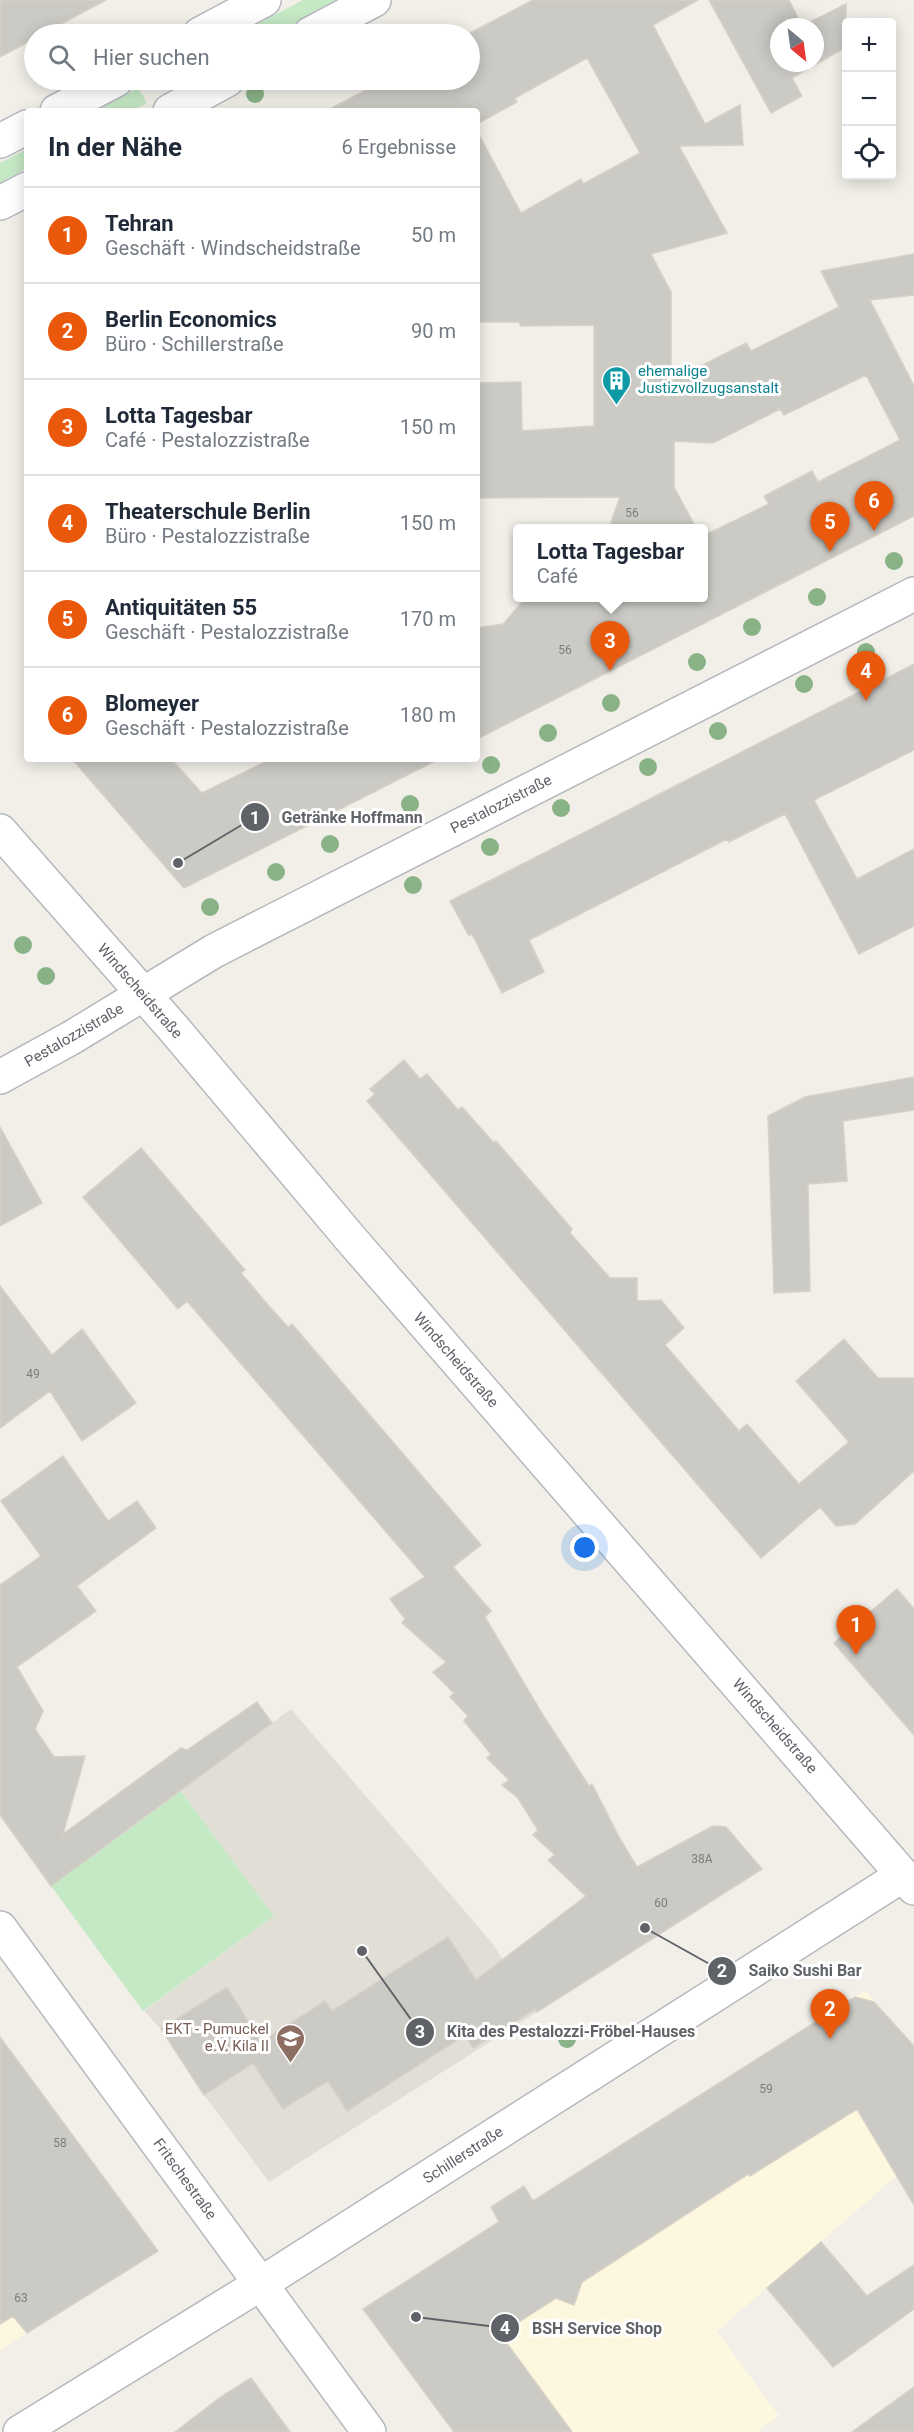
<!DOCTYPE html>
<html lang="de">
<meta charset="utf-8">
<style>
body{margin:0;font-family:Roboto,sans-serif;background:#f2f2f3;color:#1f2937}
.controls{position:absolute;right:18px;top:18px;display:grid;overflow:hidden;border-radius:6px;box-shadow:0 3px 15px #0003}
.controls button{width:54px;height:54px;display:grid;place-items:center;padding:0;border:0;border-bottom:2px solid #e0e1e3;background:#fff;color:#1f2937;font:30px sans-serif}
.compass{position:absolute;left:770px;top:18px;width:54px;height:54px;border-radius:50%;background:#fff;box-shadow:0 3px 15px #0003;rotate:151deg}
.you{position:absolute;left:585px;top:1548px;width:21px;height:21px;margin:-15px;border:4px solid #fff;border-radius:50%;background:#1a73e8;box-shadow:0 0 0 9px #1a73e833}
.badge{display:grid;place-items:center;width:39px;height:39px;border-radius:50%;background:#ea580c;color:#fff;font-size:20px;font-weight:700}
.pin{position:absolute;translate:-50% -50px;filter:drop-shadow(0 2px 3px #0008)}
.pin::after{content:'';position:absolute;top:32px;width:21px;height:18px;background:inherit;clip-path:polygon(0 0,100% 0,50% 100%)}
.popup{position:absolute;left:513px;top:524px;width:195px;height:78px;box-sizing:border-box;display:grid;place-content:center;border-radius:6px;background:#fff;filter:drop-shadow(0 2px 4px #0005);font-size:20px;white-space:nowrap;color:#747a83}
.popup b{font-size:22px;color:#1f2937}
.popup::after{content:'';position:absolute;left:50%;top:100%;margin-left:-12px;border:12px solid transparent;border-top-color:#fff}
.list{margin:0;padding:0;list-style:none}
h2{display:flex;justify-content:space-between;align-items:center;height:78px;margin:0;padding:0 24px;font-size:26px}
h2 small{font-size:20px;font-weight:400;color:#747a83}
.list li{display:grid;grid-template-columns:39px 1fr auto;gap:18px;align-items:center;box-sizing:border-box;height:96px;padding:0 24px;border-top:2px solid #e0e1e3}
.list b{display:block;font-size:22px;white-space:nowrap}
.list p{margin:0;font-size:20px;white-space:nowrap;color:#747a83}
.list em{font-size:20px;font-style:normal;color:#747a83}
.icon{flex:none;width:33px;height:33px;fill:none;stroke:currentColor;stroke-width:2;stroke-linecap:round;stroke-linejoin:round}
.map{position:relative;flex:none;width:914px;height:2432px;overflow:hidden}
.search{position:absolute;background:#fff;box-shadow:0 3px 15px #0003;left:24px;top:24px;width:456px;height:66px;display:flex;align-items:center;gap:15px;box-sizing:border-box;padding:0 21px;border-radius:33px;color:#747a83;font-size:22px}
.panel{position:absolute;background:#fff;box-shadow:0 3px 15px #0003;left:24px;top:108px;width:456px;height:654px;border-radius:6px}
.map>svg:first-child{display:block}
.commercial{fill:#fef7e0}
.education{fill:#e1ded6}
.green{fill:#c5e8c5}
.building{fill:#cccac5;stroke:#d6d1c6;stroke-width:1.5;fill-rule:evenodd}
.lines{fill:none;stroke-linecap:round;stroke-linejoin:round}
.minor-casing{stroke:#b5b8bc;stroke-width:36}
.secondary-casing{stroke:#b6babf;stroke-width:36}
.minor{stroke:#fff;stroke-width:33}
.secondary{stroke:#fff;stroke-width:33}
.tree{fill:#89b387}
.labels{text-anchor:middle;stroke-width:6;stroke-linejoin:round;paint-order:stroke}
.number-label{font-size:12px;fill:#7a7d7f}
.culture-label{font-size:15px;fill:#0d838f;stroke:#fff;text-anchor:start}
.street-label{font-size:15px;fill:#5f6368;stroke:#fff}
.education-label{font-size:15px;fill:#785e54;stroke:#fff;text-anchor:end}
.leader{fill:none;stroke:#5f6368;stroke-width:2}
.callout-dot{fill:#5f6368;stroke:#fff;stroke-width:2}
.mark-label{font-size:18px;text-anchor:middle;font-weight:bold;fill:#fff}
.callout-label{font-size:16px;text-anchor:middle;font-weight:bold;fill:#5f6368;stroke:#fff;stroke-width:6;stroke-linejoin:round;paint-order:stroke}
</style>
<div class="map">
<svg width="914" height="2432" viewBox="0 0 914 2432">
<rect width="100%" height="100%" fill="#f1efe8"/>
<!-- commercial -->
<path class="commercial" d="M865,1990L914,2046V2161L717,2331L779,2416L757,2432H454L363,2309Z
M0,2243L55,2316L0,2350Z"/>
<!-- education -->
<path class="education" d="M291,1709L492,1943L537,2012L269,2182L204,2095L161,2029L144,2011L274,1916L181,1791Z"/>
<!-- green -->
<path class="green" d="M303,0H338L274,34H239Z
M138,88L147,103L132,111H96Z
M27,149V168L0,183V163Z
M181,1791L274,1916L143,2011L51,1886Z"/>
<!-- building -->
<path class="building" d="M0,0H106L42,34H34V39L0,57Z
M533,0H698L653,25L705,124L740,105L743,145L679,146L727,233L651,254L671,292V381L746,343L751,351L839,307L821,271L914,254V295L870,300L914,386V516L477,739V628L503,624L525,599L537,597H703V536L769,504L764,496L812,471L818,482L900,440L866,375L784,415L780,409L713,443L674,441V487L696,528H609L620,497L477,498V383L521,382L522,431L594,426V325L520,326V322H477V131L521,213L581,179L583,184L640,153L587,58L515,98L517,102L477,124V111H326L385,80H470L468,34Z
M709,0H789L802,26L846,4V47L792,78L802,96L771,113ZM779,27H815V63H779Z
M914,664V750L814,800L857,879L914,849V926L859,954L785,814L729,842L727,839L529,940L544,972L502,993L472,934L469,936L450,901Z
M72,759H171L202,793L271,759H439L184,888Z
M404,1060L420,1079L427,1074L458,1110L462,1107L494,1143L496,1141L572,1229L570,1233L610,1278H637V1301L661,1300L684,1328L665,1345L739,1431L747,1424L799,1484L849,1442L796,1381L844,1339L878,1378H914V1471L855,1524L836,1526L820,1507L761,1558L367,1101L375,1094L370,1089Z
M914,1077V1110L843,1121L847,1181L808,1184L810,1291L774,1293L768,1116L805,1097Z
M0,1127L42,1203L0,1226Z
M141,1148L245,1270L241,1273L268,1305L288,1327L292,1324L481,1545L453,1567L491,1611L485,1617L541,1712L589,1786L592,1784L619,1837L637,1867L713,1826L726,1827L762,1869L537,2012L535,2009L473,2048L465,2035L347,2111L328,2081L283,2109L253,2063L204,2095L161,2029L227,1987L261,2042L325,2001L332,2011L448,1937L476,1980L586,1896L548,1860L555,1855L533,1835L538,1830L518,1798L502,1785L509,1780L487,1758L491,1754L464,1721L468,1716L450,1697L454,1693L433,1672L446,1662L402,1623L405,1619L390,1599L425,1577L187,1301L178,1309L83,1197Z
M0,1286L52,1355L82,1329L136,1403L82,1441L50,1391L0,1428Z
M63,1456L108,1521L137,1501L156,1528L77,1586L96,1611L17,1667L43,1711L35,1729L54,1757L85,1756L63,1834L181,1748L187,1750L257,1702L272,1723L51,1886L0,1815V1585L41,1556L1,1501Z
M897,1589L914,1609V1735L834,1643Z
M855,1997L874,2002L914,2046V2205L857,2109L750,2176L748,2174L582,2282L574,2305L556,2298L500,2334L572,2432H454L363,2309L499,2222L491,2207L524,2186L533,2201Z
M0,2037L158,2251L27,2333L13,2316L0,2324Z
M821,2242L867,2296L914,2265V2309L833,2367L767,2288Z
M251,2378L290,2432H175L222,2396Z
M914,2387V2432H852Z"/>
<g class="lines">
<defs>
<path id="minor" d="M0,831L174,1029L350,1238L914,1888
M0,1077L71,1038L214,951L914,594
M0,1928L369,2432
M20,2432L262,2283L903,1875"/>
<path id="secondary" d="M200,34L264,0
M310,34L374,0
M57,111L116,80
M170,111L227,80
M0,141L27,127
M0,203L27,189"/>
</defs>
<!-- minor casing -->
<use href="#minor" class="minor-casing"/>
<!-- secondary casing -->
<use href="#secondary" class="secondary-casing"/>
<!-- minor -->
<use href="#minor" class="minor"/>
<!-- secondary -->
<use href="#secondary" class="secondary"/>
</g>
<!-- trees -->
<g class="tree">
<circle cx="255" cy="94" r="9"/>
<circle cx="894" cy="561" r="9"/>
<circle cx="817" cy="597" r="9"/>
<circle cx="752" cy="627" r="9"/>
<circle cx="866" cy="652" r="9"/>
<circle cx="697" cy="662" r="9"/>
<circle cx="804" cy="684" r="9"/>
<circle cx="611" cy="703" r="9"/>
<circle cx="718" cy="731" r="9"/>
<circle cx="548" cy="733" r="9"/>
<circle cx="491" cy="765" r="9"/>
<circle cx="648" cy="767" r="9"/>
<circle cx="410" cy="804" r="9"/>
<circle cx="561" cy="808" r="9"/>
<circle cx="330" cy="844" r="9"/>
<circle cx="490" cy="847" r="9"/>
<circle cx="276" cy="872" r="9"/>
<circle cx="413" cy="885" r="9"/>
<circle cx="210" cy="907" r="9"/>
<circle cx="23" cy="945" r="9"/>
<circle cx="46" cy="976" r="9"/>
<circle cx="567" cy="2039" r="9"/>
</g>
<!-- icons -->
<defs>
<symbol id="building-pin" viewBox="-11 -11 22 30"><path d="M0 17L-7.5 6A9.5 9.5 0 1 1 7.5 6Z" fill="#0f9aa8" stroke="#fff"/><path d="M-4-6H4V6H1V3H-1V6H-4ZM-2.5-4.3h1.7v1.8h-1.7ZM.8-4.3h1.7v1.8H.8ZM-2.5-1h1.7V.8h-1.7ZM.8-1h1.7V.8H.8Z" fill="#fff"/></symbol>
<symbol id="school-pin" viewBox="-11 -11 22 30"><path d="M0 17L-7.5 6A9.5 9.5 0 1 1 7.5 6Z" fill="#8d6e63" stroke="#fff"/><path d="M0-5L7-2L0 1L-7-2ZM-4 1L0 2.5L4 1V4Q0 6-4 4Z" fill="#fff"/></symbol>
</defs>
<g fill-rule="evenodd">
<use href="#building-pin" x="600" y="364" width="33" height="45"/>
<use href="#school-pin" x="274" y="2022" width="33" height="45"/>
</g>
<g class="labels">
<!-- number labels -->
<g class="number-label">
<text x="632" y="517">56</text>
<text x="565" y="654">56</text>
<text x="33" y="1378">49</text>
<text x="702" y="1863">38A</text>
<text x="661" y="1907">60</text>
<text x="766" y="2093">59</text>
<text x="60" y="2147">58</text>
<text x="21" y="2302">63</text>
</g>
<!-- culture labels -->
<g class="culture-label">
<text x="638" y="376">ehemalige<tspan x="638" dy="17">Justizvollzugsanstalt</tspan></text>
</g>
<!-- street labels -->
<g class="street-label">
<text transform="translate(501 804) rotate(-27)" y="5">Pestalozzistraße</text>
<text transform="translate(140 991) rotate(49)" y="5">Windscheidstraße</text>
<text transform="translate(74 1035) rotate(-30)" y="5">Pestalozzistraße</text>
<text transform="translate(456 1360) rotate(49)" y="5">Windscheidstraße</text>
<text transform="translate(775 1726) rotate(49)" y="5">Windscheidstraße</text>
<text transform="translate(463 2155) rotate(-33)" y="5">Schillerstraße</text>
<text transform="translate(185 2179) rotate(54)" y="5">Fritschestraße</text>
</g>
<!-- education labels -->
<g class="education-label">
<text x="269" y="2034">EKT - Pumuckel<tspan x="269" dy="17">e.V. Kila II</tspan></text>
</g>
</g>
<!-- callouts -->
<path class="leader" d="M178 863L255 817M645 1928L722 1971M362 1951L420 2032M416 2317L505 2328"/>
<g class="callout-dot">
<circle cx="178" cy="863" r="6"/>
<circle cx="645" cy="1928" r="6"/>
<circle cx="362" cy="1951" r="6"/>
<circle cx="416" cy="2317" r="6"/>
<circle cx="255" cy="817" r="15"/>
<circle cx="722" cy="1971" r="15"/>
<circle cx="420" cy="2032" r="15"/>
<circle cx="505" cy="2328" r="15"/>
</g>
<g class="mark-label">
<text x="255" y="824">1</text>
<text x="722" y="1977">2</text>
<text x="420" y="2038">3</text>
<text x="505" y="2334">4</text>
</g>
<g class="callout-label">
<text x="352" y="823">Getränke Hoffmann</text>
<text x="805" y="1976">Saiko Sushi Bar</text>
<text x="571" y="2037">Kita des Pestalozzi-Fröbel-Hauses</text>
<text x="597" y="2334">BSH Service Shop</text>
</g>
</svg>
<div class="controls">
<button>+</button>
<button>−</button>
<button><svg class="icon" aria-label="locate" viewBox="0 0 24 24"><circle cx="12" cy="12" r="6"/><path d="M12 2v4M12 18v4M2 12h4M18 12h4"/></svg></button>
</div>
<svg class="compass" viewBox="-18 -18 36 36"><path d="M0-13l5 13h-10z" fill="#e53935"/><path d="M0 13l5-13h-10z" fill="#747a83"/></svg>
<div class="you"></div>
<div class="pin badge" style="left:856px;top:1655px">1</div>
<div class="pin badge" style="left:830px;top:2039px">2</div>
<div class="pin badge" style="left:610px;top:671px">3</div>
<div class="popup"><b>Lotta Tagesbar</b>Café</div>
<div class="pin badge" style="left:866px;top:701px">4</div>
<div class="pin badge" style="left:830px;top:552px">5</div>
<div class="pin badge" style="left:874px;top:531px">6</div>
<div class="search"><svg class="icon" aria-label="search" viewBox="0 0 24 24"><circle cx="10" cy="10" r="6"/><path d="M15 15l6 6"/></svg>Hier suchen</div>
<section class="panel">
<h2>In der Nähe<small>6 Ergebnisse</small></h2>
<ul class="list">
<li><span class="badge">1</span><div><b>Tehran</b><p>Geschäft · Windscheidstraße</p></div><em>50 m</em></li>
<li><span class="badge">2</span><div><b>Berlin Economics</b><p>Büro · Schillerstraße</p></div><em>90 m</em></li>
<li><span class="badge">3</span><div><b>Lotta Tagesbar</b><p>Café · Pestalozzistraße</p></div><em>150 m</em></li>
<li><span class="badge">4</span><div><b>Theaterschule Berlin</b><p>Büro · Pestalozzistraße</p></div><em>150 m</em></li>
<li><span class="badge">5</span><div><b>Antiquitäten 55</b><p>Geschäft · Pestalozzistraße</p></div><em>170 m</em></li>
<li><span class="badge">6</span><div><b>Blomeyer</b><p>Geschäft · Pestalozzistraße</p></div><em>180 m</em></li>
</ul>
</section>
</div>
